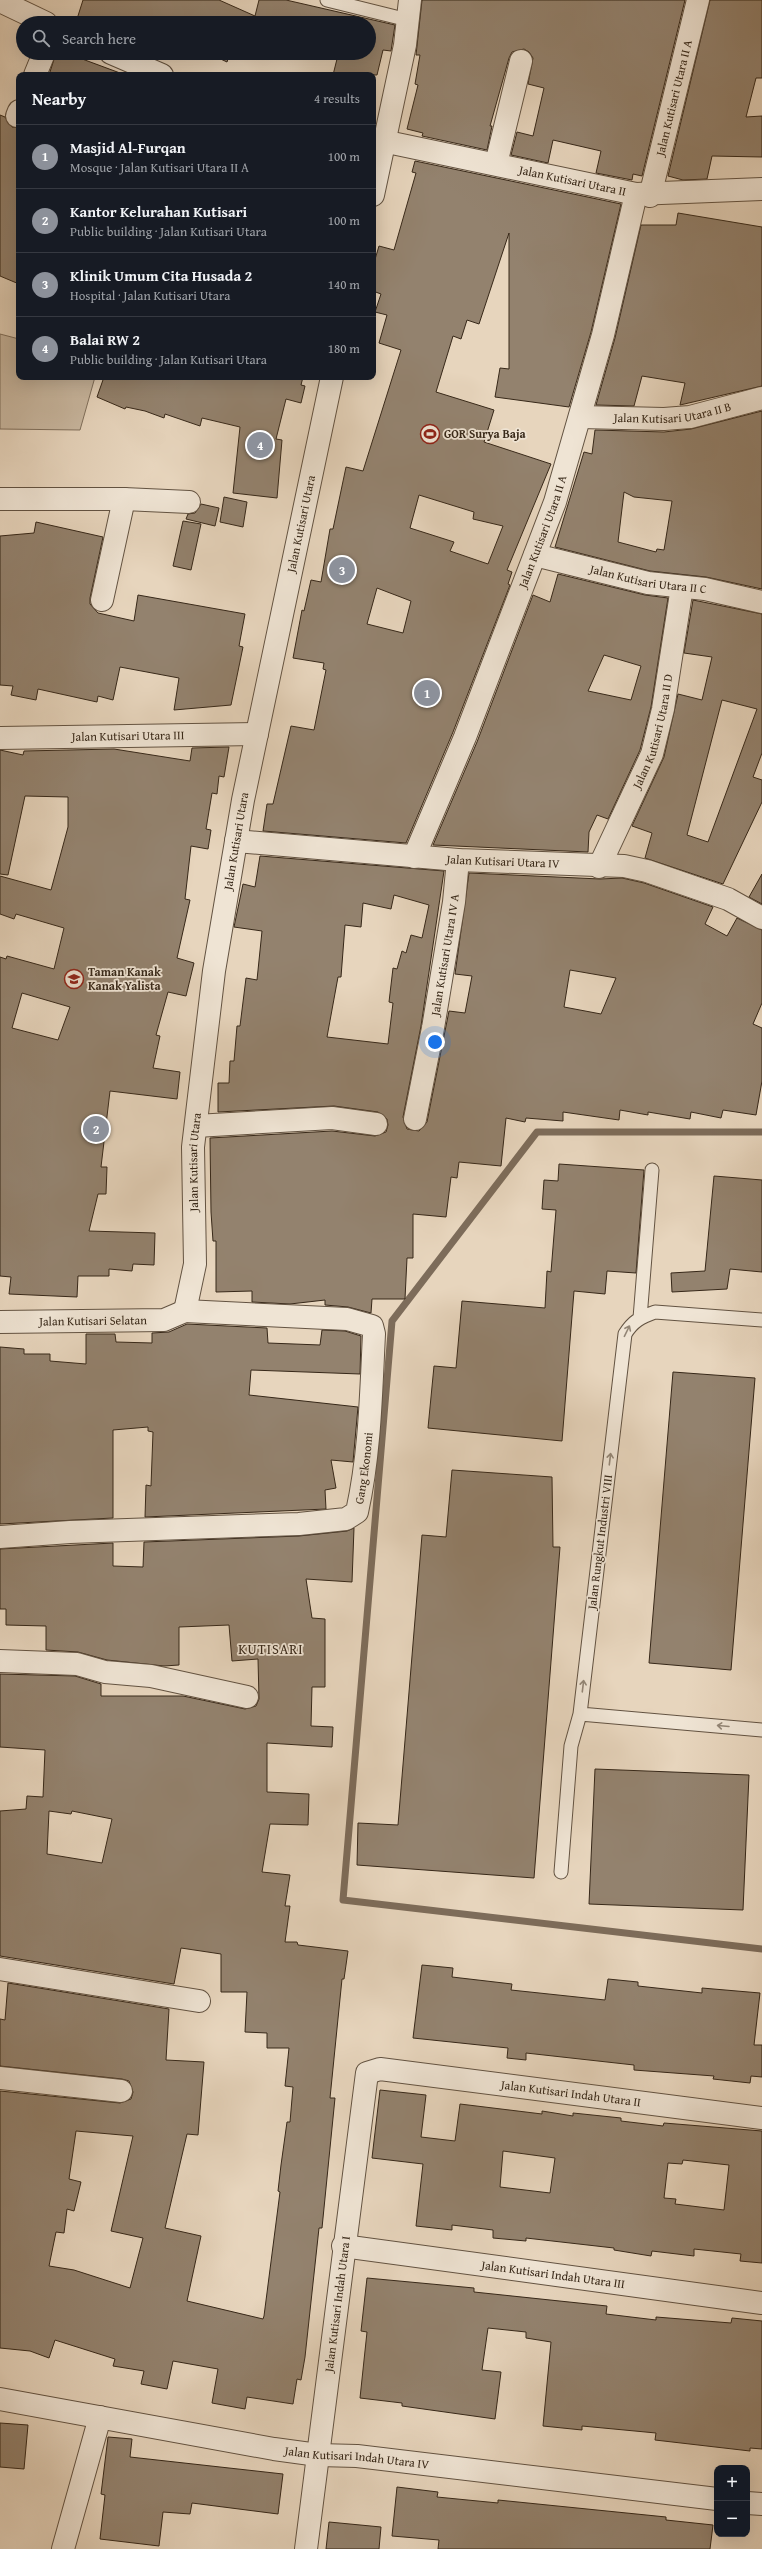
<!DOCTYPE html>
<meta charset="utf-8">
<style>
body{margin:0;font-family:"Gentium Book Plus",serif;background:#20242c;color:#f1f3f6}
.controls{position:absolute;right:12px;bottom:12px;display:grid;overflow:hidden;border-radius:8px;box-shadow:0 4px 16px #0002}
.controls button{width:36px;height:36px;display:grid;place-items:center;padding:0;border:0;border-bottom:1px solid #363941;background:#171b24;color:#f1f3f6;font:20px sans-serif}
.you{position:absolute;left:435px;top:1042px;width:14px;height:14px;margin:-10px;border:3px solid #fff;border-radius:50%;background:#1a73e8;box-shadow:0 0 0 6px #1a73e833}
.badge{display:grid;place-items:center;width:26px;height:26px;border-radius:50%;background:#8c9099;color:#fff;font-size:13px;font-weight:700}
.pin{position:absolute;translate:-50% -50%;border:2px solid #fff;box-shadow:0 1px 4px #0006}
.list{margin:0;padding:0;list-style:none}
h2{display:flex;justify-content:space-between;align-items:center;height:52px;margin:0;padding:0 16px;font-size:17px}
h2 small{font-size:13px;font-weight:400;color:#9ea1a6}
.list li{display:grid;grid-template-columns:26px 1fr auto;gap:12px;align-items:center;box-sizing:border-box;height:64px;padding:0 16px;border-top:1px solid #363941}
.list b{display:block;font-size:15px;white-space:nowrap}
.list p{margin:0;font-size:13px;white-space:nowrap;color:#9ea1a6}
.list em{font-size:13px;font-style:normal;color:#9ea1a6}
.icon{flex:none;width:22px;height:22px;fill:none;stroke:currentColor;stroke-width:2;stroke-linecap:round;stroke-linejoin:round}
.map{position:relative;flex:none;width:762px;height:2549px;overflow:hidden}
.search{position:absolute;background:#171b24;box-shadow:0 4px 16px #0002;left:16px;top:16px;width:360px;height:44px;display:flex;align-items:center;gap:10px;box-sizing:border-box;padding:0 14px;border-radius:22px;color:#9ea1a6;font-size:15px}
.panel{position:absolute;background:#171b24;box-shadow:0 4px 16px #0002;left:16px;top:72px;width:360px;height:308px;border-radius:8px}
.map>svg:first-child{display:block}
.green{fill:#c9b8a1;stroke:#80705d}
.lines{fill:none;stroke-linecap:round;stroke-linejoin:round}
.stream{stroke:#7d6c5a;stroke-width:7}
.building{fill:#93826e;stroke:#372819;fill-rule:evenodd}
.service-casing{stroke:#635342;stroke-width:15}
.minor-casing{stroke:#635342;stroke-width:24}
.service{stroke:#efe4d4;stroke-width:13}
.minor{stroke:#efe4d4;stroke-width:22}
.oneway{stroke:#938676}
.labels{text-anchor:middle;stroke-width:3.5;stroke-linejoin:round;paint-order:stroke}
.street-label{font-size:12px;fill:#372819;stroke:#efe4d4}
.poi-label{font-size:12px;font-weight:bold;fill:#372819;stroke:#efe4d4;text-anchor:start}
.quarter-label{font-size:14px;letter-spacing:1px;fill:#372819;stroke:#efe4d4}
</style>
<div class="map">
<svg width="762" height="2549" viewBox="0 0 762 2549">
<rect width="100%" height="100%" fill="#e7d5bd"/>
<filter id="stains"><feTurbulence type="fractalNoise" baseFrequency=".005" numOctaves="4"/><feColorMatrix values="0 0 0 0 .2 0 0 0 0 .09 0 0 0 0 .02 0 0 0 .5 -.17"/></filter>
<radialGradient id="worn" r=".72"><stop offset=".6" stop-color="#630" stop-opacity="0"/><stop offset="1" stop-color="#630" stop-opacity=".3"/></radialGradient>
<!-- green -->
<path class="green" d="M0,334L19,339V377H95L80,430L0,429Z"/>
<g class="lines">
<!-- stream -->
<path class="stream" d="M762,1132H537L392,1321L343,1900L762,1949"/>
</g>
<!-- building -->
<path class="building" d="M83,0H219L255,16L259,0H286L395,25L391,51L383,50L377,75H333L337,59L312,53H369V23H88L77,19Z
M422,0H685L642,176L633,174L632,180L596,173L601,151L553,140L548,163L511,155L517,132L533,136L544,88L528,84L533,58L529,52L524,49L512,52L509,58L490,126H492L487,150L422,136L423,133L407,129L418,85L415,84L420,55H416Z
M710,0H762V78H756L746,117L762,116V157L712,156L707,179L683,180L668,176Z
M56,53H66L120,73V75H49Z
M208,53H230L227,62Z
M0,115L5,117L12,127L19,128V284L0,276Z
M415,161L621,204L591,332L569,407L495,397L500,368L509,369V233L479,324L467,320L461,339L453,336L436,392L494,410L484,442L551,464L507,570L512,572L508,584L510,585L453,732L406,843L263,831L267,804H273L291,726L314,730L326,670L323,669L324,663L293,658L302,610L304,611L311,580L321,582L330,529H333L346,467L363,471L401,350L379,343L387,315L375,312L381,294L373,291V266L379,246L394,250L416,173L412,172ZM419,495L474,512L473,519L503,526L488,564L450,551L454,542L410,528ZM377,588L411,601L403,633L367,624Z
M678,213L762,227V386L680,405L685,383L642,376L634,406L596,405L615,338L641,225H676Z
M104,377H303L301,385L305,386L301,403L286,399L276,439L282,440L277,498L233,493L240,427L202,418L200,426L165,414L164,418L145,411L126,407L125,409L97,397Z
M762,411V589L706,577L650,571L555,547L584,452L592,454L595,430L664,432L691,429ZM624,492L634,497L672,501L664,550L657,549L656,552L618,542Z
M224,497L247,502L243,527L220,522Z
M201,504L219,508L215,526L186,519L188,514L195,513Z
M183,521L201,524L191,570L173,566Z
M36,522L103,537L90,598V604L98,613L134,621L138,595L245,614L239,646L243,647L231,705L174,710L179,678L120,667L113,700L98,696L97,702L38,689L36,700L11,695L13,686L0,685V536L34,533Z
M558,574L645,595L668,598L651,707L640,750L608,819L597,815L589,832L588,852L433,845L477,742L533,595L550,602ZM604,655L641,666L631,700L588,691Z
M693,600L762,614V753L753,777L762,780V802L723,884L645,858L652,833L632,826L664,757L678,694L702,700L712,657L684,653ZM722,700L757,709L708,842L687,835Z
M229,747L224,777L219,776L217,794L212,793L206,829L211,830L208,849L191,846L185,899L190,900L177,958L194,963L186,996L168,992L156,1035L160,1036L153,1068L180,1072L177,1099L110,1091L101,1167H107L106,1194H98L89,1231L155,1233L154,1265L133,1264L132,1271L109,1269V1276H78L77,1297L9,1294L11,1277L0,1276V957L6,959L7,956L54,969L64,928L16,914L14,919L0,914V876L51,890L68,827V797L25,796L8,875L0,874V750L23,755L24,751L114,749L190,761L192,748ZM22,993L70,1007L58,1040L12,1028Z
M260,856L444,871L421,1026L403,1117L407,1129L419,1131L427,1122L449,1011L465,1013L472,976L455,974L469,873L600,879L622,878L644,883L713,907L705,924L727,936L737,918L762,930V1003L753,1024L762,1028V1081L756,1115L723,1110L721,1118L691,1112L690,1119L648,1112V1115L620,1110L619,1120L563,1112V1121L526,1118L525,1122L506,1118L501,1166L459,1162L457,1178L451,1177L446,1217L413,1214V1258H407L405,1299H372L371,1313L348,1307L325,1305V1300L290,1304L252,1302V1291L216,1292V1241H213L211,1212L210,1138L332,1131L375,1136L386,1132L388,1125L387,1119L378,1112L334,1106L218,1112V1083H229L230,1061H234L237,1026H240L246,978L257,980L262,931L234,927L243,884L255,887ZM394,895L429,905L422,938L411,935L406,953L402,951L397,969L393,968L389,1002L393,1003L388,1044L327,1037L338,977H341L345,925L361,927L363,903L391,909ZM570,970L616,978L601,1014L564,1007Z
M762,874V904L749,897Z
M559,1164L644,1170L636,1273L607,1271L605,1294L574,1291L562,1441L428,1428L434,1366L456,1368L462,1301L545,1308L547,1271L551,1272L556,1210L542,1209L544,1180L558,1181Z
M714,1176L762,1180V1272L730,1269L727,1289L672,1292L671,1273L705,1271Z
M187,1324L267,1328L268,1343L320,1345L322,1330L345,1331L361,1336L360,1374L251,1370L249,1395L358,1407L353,1462L331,1460L336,1488L325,1490L326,1509L145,1517L146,1485L151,1486L153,1432L148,1431V1427L113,1430V1518L0,1524V1347L24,1349V1354H50V1361L86,1364V1334H115L116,1342L152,1343V1333L169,1332Z
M673,1372L755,1378L731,1670L649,1663Z
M452,1470L552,1477L553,1547H560L534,1878L357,1865L358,1823L398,1825L422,1535L446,1537Z
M354,1528L352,1582L306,1579L312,1618L325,1619V1687H312L311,1726L333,1727L332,1747L267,1743V1792L309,1794L308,1825L270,1824L262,1872L290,1875L285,1906H290L285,1942H297L298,1945L348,1951L344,1979H342L330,2098H335L322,2228H319L305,2357L301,2380L297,2379L293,2404L247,2397L245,2409L212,2403L218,2369L173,2361L167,2389L141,2384L144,2371L113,2366L115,2359L55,2340L49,2358L30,2351L0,2348V2091L120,2103L131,2099L133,2092L129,2081L122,2079L0,2066V2019L5,2020L8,1983L169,2009L166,2060L204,2062L198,2135L187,2134L165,2228L201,2236L187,2301L263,2319L264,2316L280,2192L278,2191L281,2165L287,2122H290L293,2087L285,2086L289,2048H267V2033L245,2032L247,1992H221V1954L181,1948L174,1984L0,1956V1811L26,1809L27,1796L43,1797L45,1750L0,1747V1674L75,1676L101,1684V1696H183L245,1709L256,1706L259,1699L258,1659L232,1661L229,1625L179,1627V1665L164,1666L107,1660L78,1652L46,1650V1626L6,1625V1609H0V1549L113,1543V1566L143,1567L144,1542L299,1536L347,1531ZM49,1811L71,1814L72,1811L112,1819L102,1863L47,1854ZM76,2131L133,2136L111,2231L143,2238L130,2288L74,2270L49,2266L56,2232L64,2233L67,2209L74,2211L81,2182L69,2179Z
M595,1769L749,1775L743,1910L589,1904Z
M422,1965L453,1968L452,1977L512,1984L511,1990L605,2000L608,1979L638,1982V1986L702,1993V1988L760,1993L754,2045H762V2077L751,2076L750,2083L713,2079L714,2076L634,2070V2065L526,2053V2060L507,2058L508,2048L413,2038Z
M380,2090L426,2095L421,2137L455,2141L460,2104L542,2114V2111L573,2116V2113L621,2118V2121L663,2126L664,2123L762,2131V2263L740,2261L741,2254L694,2249V2256L652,2251L651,2256L614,2250V2248L526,2238V2241L493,2238V2230L452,2225V2230L416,2226L423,2164L372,2158ZM503,2151L555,2158L550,2193L500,2187ZM683,2160L729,2165L724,2210L675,2204L676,2199L664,2198L668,2163L682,2164Z
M367,2278L474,2288V2292L607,2306L606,2314L656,2320V2317L731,2323L732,2318L762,2321V2449L750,2448V2451L655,2440L656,2433L582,2426V2430L543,2426L551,2342L526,2338V2332L488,2328L482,2370L501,2372L495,2419L402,2406V2403L360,2398L367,2332L361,2331Z
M0,2423L28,2425L24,2469L0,2467Z
M108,2437L132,2439L130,2457L283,2474L278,2514L192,2503L190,2514L163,2512L159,2546L100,2539L105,2495L101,2494Z
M397,2487L438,2492L437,2497L498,2503V2500L666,2517V2520L713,2525L710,2549H438L439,2540L392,2536Z
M329,2522L381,2527L379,2549H326Z"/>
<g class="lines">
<defs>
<path id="service" d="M327,0L408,20
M640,1318L652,1170
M762,1320L655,1312C641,1317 633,1321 625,1334L580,1714L762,1730
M561,1872L571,1746L580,1714"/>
<g id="minor">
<path d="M0,1L46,23"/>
<path d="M111,53L162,75"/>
<path d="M35,75L44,53"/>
<path d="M17,116L19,111"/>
<path id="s1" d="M373,139L636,194L762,189"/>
<path d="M496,164L521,61"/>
<path d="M373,195L405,45L410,0"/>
<path id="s2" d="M650,196L698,0"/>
<path id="s3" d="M580,417L664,419L690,417L762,398"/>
<path d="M0,499H124L189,502"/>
<path id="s4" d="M535,555L648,583L705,589L762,602"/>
<path d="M102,600L124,499"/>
<path id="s5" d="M0,738L257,734"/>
<path id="s6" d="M236,841L458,860L624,866L647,871L728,899L762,918"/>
<path id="s7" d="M414,857L465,737L555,502L603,335L636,194"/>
<path id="s8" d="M599,867L652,754L663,709L682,587"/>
<path id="s9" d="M415,1119L433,1028L454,902L458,860"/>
<path d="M196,1126L332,1118L376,1124"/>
<path id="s10" d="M185,1311L195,1264L193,1147L214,971L243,800L332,377"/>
<path id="s11" d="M0,1322L164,1320L185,1311"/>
<path id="s12" d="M0,1537L70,1532L299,1524L346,1519L357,1512C370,1453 371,1394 374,1334L372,1326L347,1319L185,1311"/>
<path d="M0,1661L77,1664L105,1672L151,1676L247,1697"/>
<path d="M0,1969L199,2001"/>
<path d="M0,2078L121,2091"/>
<path id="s13" d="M343,2246L762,2303"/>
<path id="s14" d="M0,2399L274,2449L318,2455L357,2456L717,2499"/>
<path d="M747,2503L762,2504"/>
<path d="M63,2549L100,2417"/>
<path id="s15" d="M306,2549L367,2073L380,2069L762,2118"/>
</g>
</defs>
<!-- service casing -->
<use href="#service" class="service-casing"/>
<!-- minor casing -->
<use href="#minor" class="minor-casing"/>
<!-- service -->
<use href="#service" class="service"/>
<!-- minor -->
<use href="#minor" class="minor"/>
</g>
<!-- one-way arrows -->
<defs><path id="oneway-shaft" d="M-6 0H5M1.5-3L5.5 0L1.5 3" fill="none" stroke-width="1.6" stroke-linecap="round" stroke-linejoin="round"/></defs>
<g class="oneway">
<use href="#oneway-shaft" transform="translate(627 1331) rotate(-64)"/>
<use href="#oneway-shaft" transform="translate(610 1459) rotate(-83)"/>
<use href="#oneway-shaft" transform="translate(583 1686) rotate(-83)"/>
<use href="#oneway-shaft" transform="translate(723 1726) rotate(-175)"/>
</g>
<!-- icons -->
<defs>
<symbol id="stadium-ring" viewBox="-11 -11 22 22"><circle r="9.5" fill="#efe4d4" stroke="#8f2418" stroke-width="1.5"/><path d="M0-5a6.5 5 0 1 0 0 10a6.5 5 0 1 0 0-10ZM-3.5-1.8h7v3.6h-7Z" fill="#8f2418"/></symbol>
<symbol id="school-ring" viewBox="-11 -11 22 22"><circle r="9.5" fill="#efe4d4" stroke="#8f2418" stroke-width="1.5"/><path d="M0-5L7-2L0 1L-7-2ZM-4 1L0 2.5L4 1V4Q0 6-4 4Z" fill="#8f2418"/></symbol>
</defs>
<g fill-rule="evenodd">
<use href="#stadium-ring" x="419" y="423" width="22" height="22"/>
<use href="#school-ring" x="63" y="968" width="22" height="22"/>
</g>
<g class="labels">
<!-- street labels -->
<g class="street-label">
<text dy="4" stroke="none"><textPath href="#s2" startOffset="101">Jalan Kutisari Utara II A</textPath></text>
<text dy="4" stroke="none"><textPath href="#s1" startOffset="204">Jalan Kutisari Utara II</textPath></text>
<text dy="4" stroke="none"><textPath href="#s3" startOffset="93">Jalan Kutisari Utara II B</textPath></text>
<text dy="4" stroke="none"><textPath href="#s10" startOffset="798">Jalan Kutisari Utara</textPath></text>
<text dy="4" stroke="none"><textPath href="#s7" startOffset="350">Jalan Kutisari Utara II A</textPath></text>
<text dy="4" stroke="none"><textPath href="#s4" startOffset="116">Jalan Kutisari Utara II C</textPath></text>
<text dy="4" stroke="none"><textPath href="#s8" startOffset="147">Jalan Kutisari Utara II D</textPath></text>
<text dy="4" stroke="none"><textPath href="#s5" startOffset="128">Jalan Kutisari Utara III</textPath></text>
<text dy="4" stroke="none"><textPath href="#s10" startOffset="474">Jalan Kutisari Utara</textPath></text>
<text dy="4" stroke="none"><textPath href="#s6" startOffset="268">Jalan Kutisari Utara IV</textPath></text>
<text dy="4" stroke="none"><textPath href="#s9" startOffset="167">Jalan Kutisari Utara IV A</textPath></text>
<text dy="4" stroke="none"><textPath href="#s10" startOffset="150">Jalan Kutisari Utara</textPath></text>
<text dy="4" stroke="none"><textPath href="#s11" startOffset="93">Jalan Kutisari Selatan</textPath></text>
<text dy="4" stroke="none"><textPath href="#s12" startOffset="404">Gang Ekonomi</textPath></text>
<text transform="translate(600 1542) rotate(-83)" y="4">Jalan Rungkut Industri VIII</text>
<text dy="4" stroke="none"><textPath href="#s15" startOffset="686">Jalan Kutisari Indah Utara II</textPath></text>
<text dy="4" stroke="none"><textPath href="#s13" startOffset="212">Jalan Kutisari Indah Utara III</textPath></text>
<text dy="4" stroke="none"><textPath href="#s15" startOffset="247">Jalan Kutisari Indah Utara I</textPath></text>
<text dy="4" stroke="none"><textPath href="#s14" startOffset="362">Jalan Kutisari Indah Utara IV</textPath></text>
</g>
<!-- poi labels -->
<g class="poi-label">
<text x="444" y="438">GOR Surya Baja</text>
<text x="88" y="976">Taman Kanak<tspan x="88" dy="14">Kanak Yalista</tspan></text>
</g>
<!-- quarter labels -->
<g class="quarter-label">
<text x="271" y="1654">KUTISARI</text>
</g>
</g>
<rect width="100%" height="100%" filter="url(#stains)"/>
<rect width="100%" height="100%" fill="url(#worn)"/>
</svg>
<div class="controls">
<button>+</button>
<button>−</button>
</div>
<div class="you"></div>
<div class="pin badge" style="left:427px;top:693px">1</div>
<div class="pin badge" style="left:96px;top:1129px">2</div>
<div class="pin badge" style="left:342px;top:570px">3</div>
<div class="pin badge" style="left:260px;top:445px">4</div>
<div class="search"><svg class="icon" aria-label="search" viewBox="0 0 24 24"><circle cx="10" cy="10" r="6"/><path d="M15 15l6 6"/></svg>Search here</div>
<section class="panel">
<h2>Nearby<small>4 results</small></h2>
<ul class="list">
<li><span class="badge">1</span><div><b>Masjid Al-Furqan</b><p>Mosque · Jalan Kutisari Utara II A</p></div><em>100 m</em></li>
<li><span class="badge">2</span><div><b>Kantor Kelurahan Kutisari</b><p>Public building · Jalan Kutisari Utara</p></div><em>100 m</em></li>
<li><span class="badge">3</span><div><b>Klinik Umum Cita Husada 2</b><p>Hospital · Jalan Kutisari Utara</p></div><em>140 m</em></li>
<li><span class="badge">4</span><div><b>Balai RW 2</b><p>Public building · Jalan Kutisari Utara</p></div><em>180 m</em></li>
</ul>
</section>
</div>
